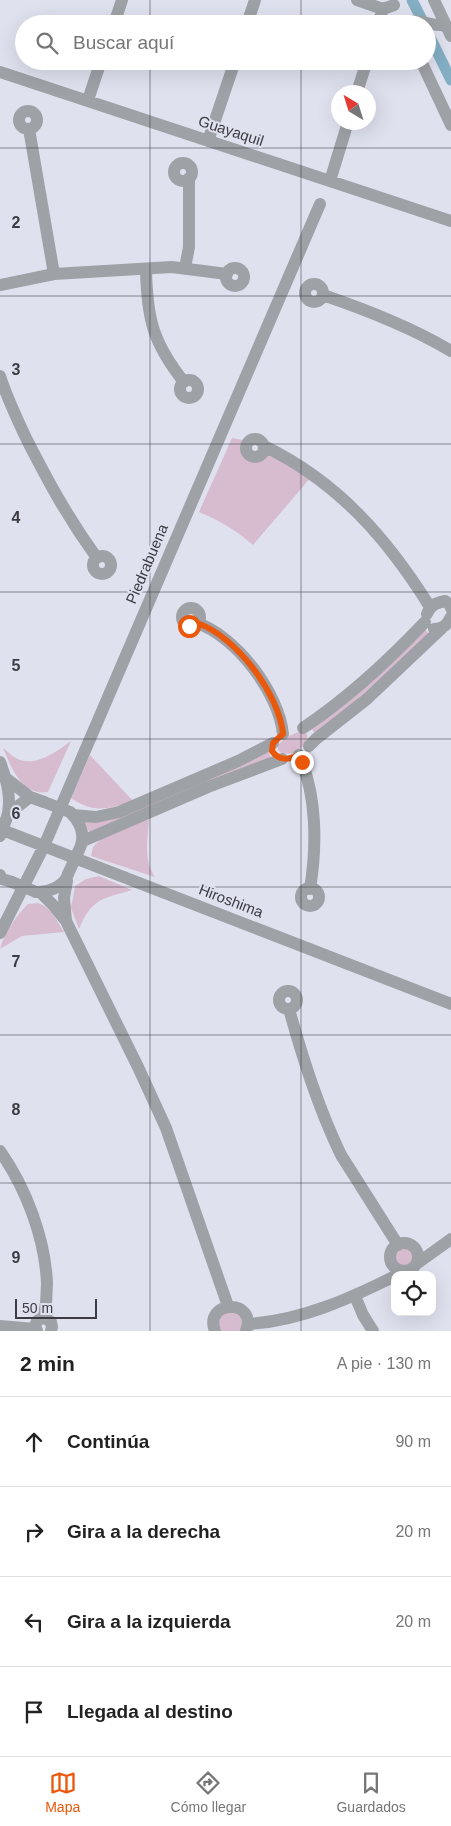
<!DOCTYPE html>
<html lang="es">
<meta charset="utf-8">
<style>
body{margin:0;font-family:Arial,sans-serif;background:#f6f6f6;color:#222}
.controls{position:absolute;right:15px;bottom:15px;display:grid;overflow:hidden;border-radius:10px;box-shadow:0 5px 20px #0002}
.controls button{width:45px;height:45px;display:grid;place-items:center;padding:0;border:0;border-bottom:1px solid #e0e0e0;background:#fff;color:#222;font:25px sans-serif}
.compass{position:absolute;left:331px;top:85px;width:45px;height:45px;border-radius:50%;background:#fff;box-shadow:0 5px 20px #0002;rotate:322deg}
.scale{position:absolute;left:15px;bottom:12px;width:82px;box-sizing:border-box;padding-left:5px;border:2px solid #3c3c42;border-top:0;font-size:14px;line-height:18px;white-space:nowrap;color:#3c3c42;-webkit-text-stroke:4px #e0e1ef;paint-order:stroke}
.stop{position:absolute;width:15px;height:15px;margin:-11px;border:4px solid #ea580c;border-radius:50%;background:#fff}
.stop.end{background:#ea580c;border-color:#fff;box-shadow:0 1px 5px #0008}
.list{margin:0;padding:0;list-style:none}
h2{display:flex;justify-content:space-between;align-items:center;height:65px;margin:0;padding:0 20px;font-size:21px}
h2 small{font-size:16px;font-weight:400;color:#767676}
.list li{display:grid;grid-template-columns:32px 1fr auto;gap:15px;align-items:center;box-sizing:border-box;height:90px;padding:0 20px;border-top:1px solid #e0e0e0}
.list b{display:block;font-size:19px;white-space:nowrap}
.list em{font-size:16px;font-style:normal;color:#767676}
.icon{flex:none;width:28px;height:28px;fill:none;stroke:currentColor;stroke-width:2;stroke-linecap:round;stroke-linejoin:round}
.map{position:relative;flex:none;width:451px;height:1331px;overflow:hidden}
.search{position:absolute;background:#fff;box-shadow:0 5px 20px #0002;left:15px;right:15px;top:15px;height:55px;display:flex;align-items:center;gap:12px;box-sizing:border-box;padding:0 18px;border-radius:28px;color:#767676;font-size:19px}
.sheet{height:425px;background:#fff}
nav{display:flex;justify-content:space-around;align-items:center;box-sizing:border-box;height:70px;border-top:1px solid #e0e0e0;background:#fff;font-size:14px;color:#767676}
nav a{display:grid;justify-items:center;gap:2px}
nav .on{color:#ea580c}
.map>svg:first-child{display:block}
.grass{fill:#d7bbcf}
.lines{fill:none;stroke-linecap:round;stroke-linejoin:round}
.canal{stroke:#83aec3;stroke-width:11}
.minor{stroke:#9ea1a6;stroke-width:12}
.minor-bridge{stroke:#9ea1a6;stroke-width:12}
.route{stroke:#ea580c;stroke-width:6}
.grid{fill:none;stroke:#3c3c42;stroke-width:1;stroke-opacity:0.55}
.labels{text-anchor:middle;stroke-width:4;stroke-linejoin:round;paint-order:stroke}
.street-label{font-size:15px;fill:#3c3c42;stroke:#e0e1ef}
.grid-label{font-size:16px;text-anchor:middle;font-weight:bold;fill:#3c3c42;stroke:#e0e1ef;stroke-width:4;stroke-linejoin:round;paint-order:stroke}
</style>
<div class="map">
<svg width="451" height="1331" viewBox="0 0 451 1331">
<rect width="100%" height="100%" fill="#e0e1ef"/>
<!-- grass -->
<path class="grass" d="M232,438L242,440L241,445L242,454L255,461L268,455H274L312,476L253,545C237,531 219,520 199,512Z
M425,629L429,634L369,690L315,734L312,729L338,709Z
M298,732L307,734L308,742L295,753L283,754L278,750V745L285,738Z
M71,741L48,792C22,796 12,769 3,748C8,752 14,758 20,760C38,766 57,751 71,741Z
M268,750L271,758L90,834L84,821Z
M90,755L133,801C107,809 95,814 71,798Z
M149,819C148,838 143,860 155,877L91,856L93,847L102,838Z
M99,876L132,890C102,899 92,898 79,929L71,908L75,886L86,879Z
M38,903C51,907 57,921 64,932L22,936L0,949C4,933 16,916 28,904Z
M394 1257a9 9 0 1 1 18 0a9 9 0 1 1-18 0Z
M226,1311L241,1316L242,1327L240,1331H221L218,1320Z"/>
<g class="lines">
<!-- canal -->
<path class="canal" d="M412,0L424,24
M427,31L451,80"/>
<!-- minor -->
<path class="minor" d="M357,0L383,9L394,5
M434,0L451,36
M114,24L122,0
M247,24L255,0
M378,24L383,9
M403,24C422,16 426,27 446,25
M421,61L451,125
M0,72L451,221
M357,92L367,61
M88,100L101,61
M19 120a9 9 0 1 1 18 0a9 9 0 1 1-18 0Z
M29,129L54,274
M208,141L235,61
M174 172a9 9 0 1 1 18 0a9 9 0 1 1-18 0Z
M330,181L348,122
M185,268L189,247V178
M226 277a9 9 0 1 1 18 0a9 9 0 1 1-18 0Z
M146,269C147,319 153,343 184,382
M305 293a9 9 0 1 1 18 0a9 9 0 1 1-18 0Z
M0,285L54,274L172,267L227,274
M323,295C367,310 411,327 451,351
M0,376C7,398 17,419 27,440C49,483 68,518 97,558
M180 389a9 9 0 1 1 18 0a9 9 0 1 1-18 0Z
M246 448a9 9 0 1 1 18 0a9 9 0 1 1-18 0Z
M264,446C338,482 387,538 430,607
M93 565a9 9 0 1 1 18 0a9 9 0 1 1-18 0Z
M182 617a9 9 0 1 1 18 0a9 9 0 1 1-18 0Z
M427,614C430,606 435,603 445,601L450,605L451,608
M197,623C236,636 279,693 283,734
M434,629C443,629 447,625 451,617
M303,728C348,698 388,661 425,622
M309,746L316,739L367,699L441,629
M299,755C317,795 317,846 310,889
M0,762C7,780 13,802 6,820
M7,779L30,797
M70,812C80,822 86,834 80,848
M8,814L30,797L44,802
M73,815L96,817L119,812L238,761L273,743
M0,829L451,1004
M83,841L208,787L282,759
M0,875L2,879L12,882
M301 897a9 9 0 1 1 18 0a9 9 0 1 1-18 0Z
M36,892C48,893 65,886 68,874
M40,892L53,905L66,921L138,1067L166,1128L228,1306
M66,921L64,898L67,881
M0,933L44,846L320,204
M279 1000a9 9 0 1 1 18 0a9 9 0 1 1-18 0Z
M289,1009C303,1059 318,1107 341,1155L398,1245
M0,1151C26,1188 45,1238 47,1283C47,1294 46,1306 44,1317
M390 1257a14 14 0 1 1 28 0a14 14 0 1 1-28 0Z
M415,1265L451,1239
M355,1296L363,1315L373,1331
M248,1324C300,1321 349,1299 395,1276
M0,1326L35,1329
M37,1331L35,1326L37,1321L44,1317L51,1322L52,1327L51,1331
M215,1331C203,1300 258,1298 246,1331"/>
<!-- minor-bridge -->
<path class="minor-bridge" d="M44,802L70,812
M0,836L6,820
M68,874L79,850
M12,882L36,892"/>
</g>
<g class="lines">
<!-- route -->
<path class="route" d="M189,626L197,623C236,636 279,694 283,734L273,743L272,751C279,761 288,760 299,755L302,762"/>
</g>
<!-- grid -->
<path class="grid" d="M150,0V24M301,0V24M150,61V1331M301,61V1331M0,148H451M0,296H451M0,444H451M0,592H451M0,739H451M0,887H451M0,1035H451M0,1183H451"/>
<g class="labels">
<!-- street labels -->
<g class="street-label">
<text transform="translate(231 131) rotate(18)" y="5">Guayaquil</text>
<text transform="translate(147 564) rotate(-67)" y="5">Piedrabuena</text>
<text transform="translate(231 901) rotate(21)" y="5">Hiroshima</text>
</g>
</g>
<g class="grid-label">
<text x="16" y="228">2</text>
<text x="16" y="375">3</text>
<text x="16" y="523">4</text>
<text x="16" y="671">5</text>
<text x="16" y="819">6</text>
<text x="16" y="967">7</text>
<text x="16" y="1115">8</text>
<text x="16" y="1263">9</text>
</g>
</svg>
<div class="controls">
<button><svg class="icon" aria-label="locate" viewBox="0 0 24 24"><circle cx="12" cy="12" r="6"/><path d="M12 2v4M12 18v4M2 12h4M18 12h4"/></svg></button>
</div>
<svg class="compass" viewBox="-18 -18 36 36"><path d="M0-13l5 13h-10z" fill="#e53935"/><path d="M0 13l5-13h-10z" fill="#767676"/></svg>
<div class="scale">50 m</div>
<div class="stop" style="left:189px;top:626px"></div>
<div class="stop end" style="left:302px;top:762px"></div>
<div class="search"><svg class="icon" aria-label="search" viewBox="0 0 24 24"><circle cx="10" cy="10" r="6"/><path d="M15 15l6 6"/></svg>Buscar aquí</div>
</div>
<section class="sheet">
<h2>2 min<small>A pie · 130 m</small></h2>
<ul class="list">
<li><svg class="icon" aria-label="ahead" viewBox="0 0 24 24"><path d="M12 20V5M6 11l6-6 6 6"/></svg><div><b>Continúa</b></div><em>90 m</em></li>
<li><svg class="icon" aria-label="right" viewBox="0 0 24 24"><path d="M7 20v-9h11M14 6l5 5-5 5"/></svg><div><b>Gira a la derecha</b></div><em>20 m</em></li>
<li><svg class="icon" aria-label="left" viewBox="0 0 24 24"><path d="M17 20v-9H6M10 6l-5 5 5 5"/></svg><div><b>Gira a la izquierda</b></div><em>20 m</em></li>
<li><svg class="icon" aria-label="arrive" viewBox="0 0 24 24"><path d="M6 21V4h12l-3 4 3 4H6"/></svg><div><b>Llegada al destino</b></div></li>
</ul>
</section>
<nav>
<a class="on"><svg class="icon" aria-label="map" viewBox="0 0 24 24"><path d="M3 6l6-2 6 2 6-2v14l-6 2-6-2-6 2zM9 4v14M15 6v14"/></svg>Mapa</a>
<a><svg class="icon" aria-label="directions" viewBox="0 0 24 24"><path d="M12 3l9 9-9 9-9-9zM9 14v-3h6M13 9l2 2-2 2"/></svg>Cómo llegar</a>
<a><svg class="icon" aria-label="saved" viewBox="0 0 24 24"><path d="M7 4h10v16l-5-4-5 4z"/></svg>Guardados</a>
</nav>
